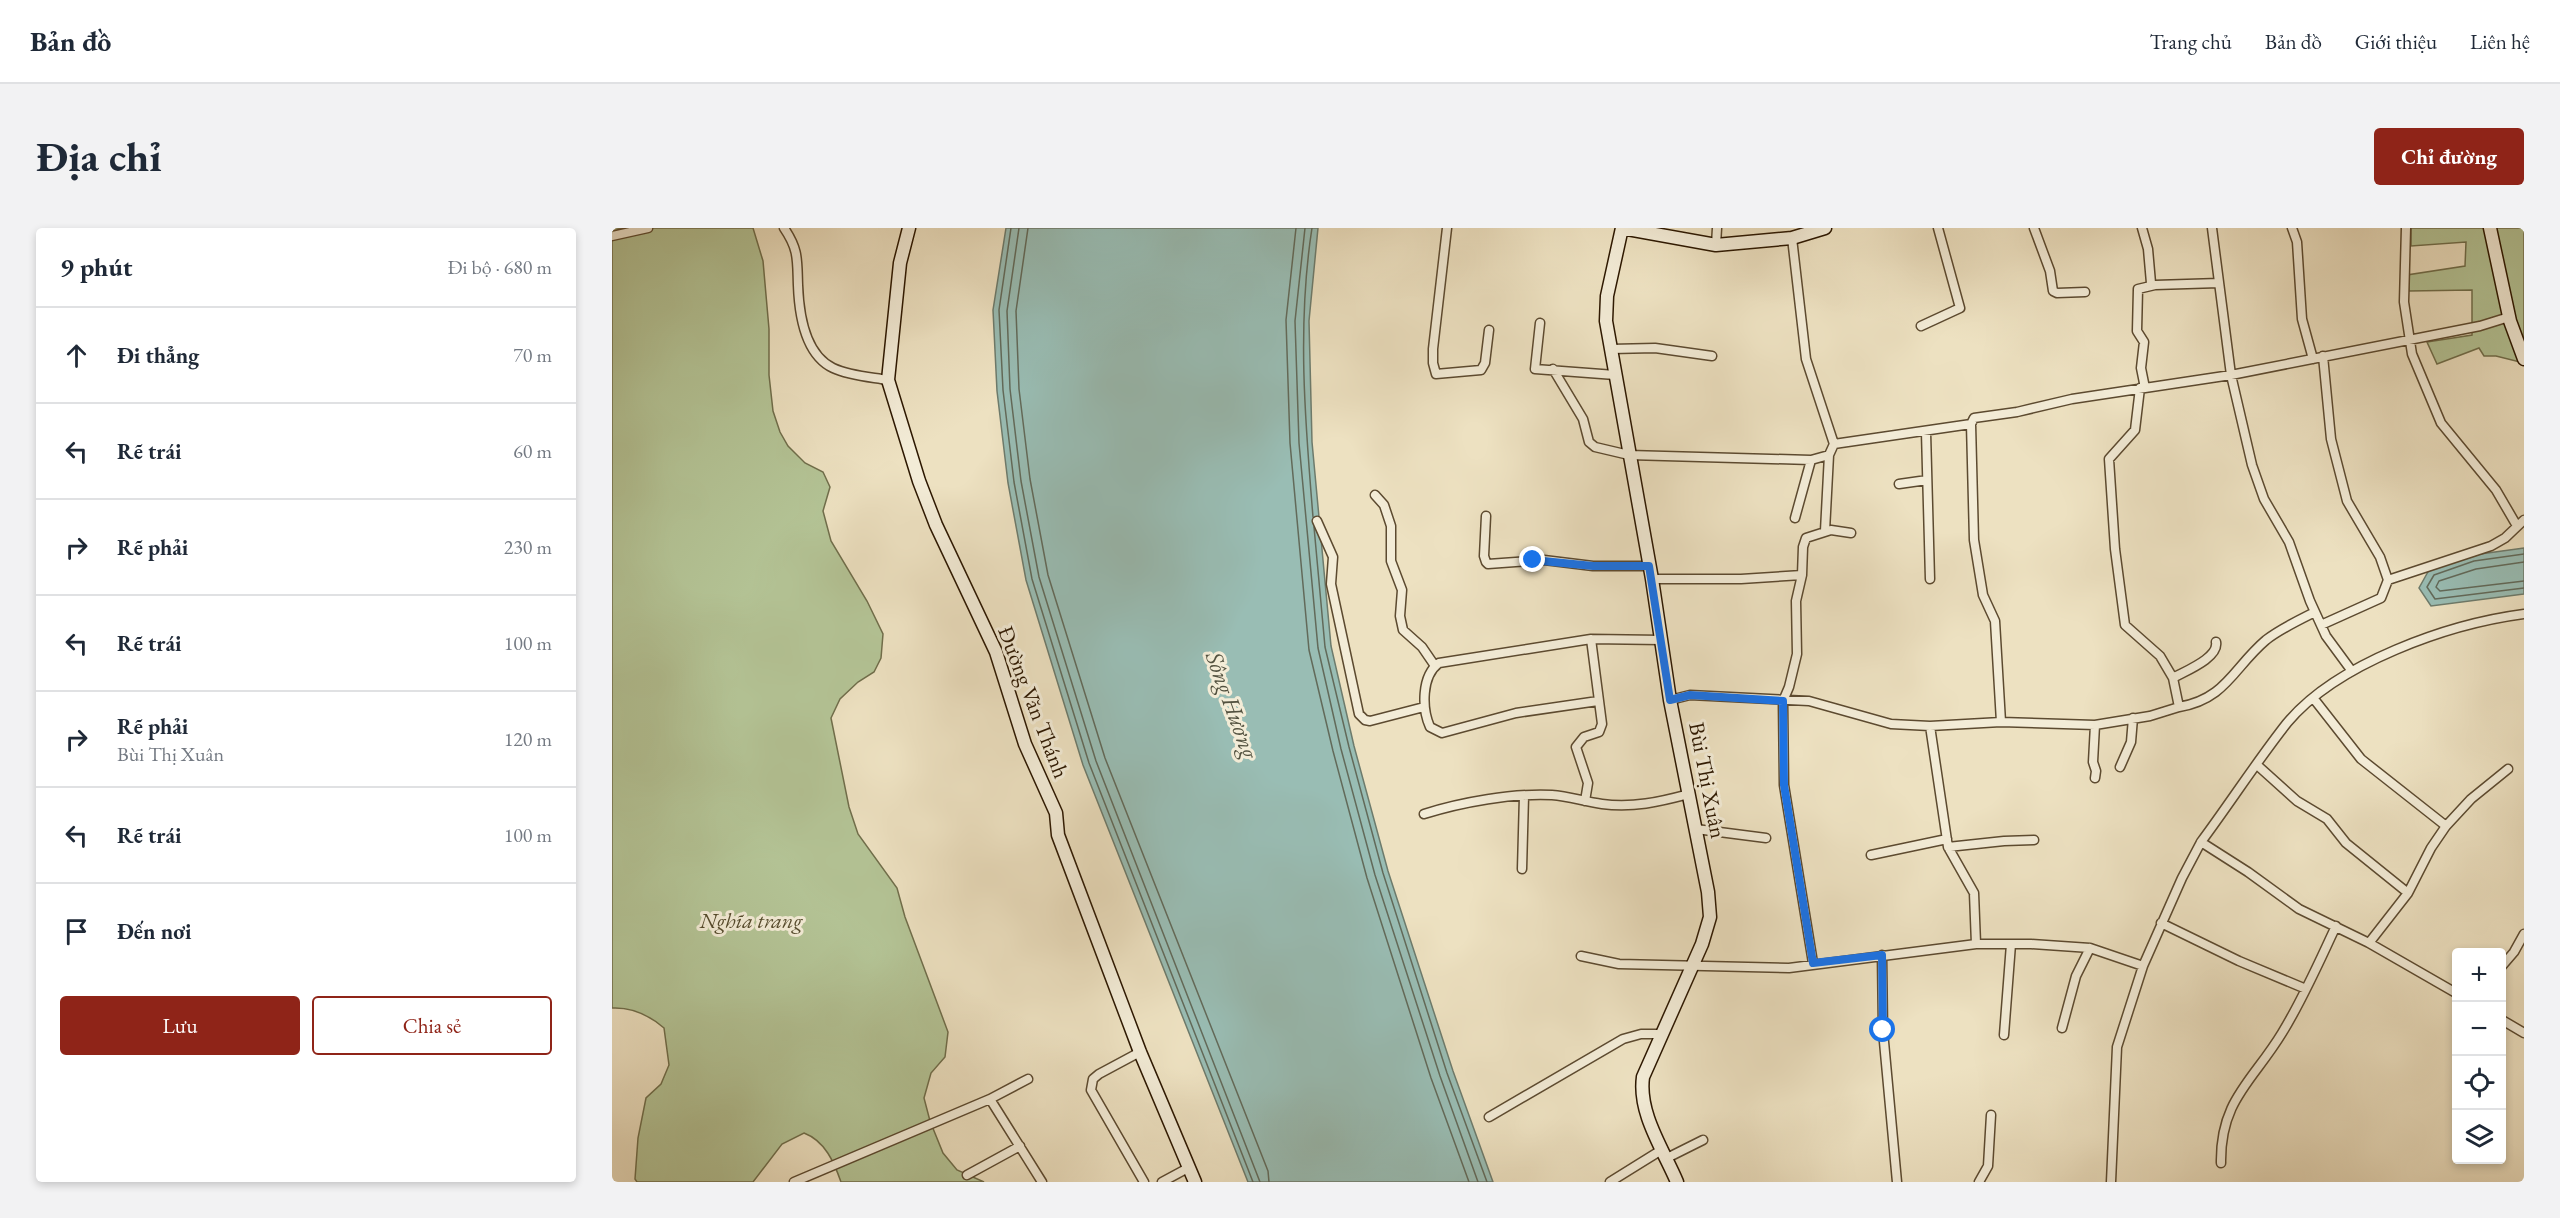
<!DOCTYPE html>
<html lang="vi">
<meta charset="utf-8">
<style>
body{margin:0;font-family:"EB Garamond",serif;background:#f2f2f3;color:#1f2937}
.controls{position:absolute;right:18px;bottom:18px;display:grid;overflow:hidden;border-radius:6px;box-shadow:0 3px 9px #0003}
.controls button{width:54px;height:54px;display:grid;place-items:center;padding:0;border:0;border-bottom:2px solid #e0e1e3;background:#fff;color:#1f2937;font:30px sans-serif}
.stop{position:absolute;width:18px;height:18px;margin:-14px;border:4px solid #1a73e8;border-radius:50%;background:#fff}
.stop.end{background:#1a73e8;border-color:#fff;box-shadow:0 2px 6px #0008}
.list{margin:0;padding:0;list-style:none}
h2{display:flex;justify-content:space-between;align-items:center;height:78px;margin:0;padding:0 24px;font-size:26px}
h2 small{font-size:20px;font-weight:400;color:#747a83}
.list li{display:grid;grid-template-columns:39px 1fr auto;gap:18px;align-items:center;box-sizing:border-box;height:96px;padding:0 24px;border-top:2px solid #e0e1e3}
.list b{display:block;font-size:22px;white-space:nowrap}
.list p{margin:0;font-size:20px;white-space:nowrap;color:#747a83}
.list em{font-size:20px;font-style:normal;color:#747a83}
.actions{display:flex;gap:12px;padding:18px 24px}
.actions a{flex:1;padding:14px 0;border:2px solid #8f2418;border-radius:6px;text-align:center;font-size:21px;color:#8f2418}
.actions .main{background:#8f2418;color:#fff}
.icon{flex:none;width:33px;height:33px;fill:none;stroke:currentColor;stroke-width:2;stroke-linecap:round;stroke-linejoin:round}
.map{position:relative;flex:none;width:1912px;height:954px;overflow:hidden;border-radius:6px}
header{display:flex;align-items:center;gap:36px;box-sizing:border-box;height:84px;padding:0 30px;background:#fff;border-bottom:2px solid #e0e1e3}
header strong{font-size:28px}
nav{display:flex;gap:33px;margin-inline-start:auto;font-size:21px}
.intro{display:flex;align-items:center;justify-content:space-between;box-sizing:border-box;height:144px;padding:0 36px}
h1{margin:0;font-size:42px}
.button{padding:15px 27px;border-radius:6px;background:#8f2418;color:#fff;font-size:21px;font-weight:700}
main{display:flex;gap:36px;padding:0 36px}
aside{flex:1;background:#fff;border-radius:6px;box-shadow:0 3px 9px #0003}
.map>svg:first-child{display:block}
.green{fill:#b4c496;stroke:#706e4b;stroke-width:1.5}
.water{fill:#99bdb4;stroke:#6d7b6c;stroke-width:1.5}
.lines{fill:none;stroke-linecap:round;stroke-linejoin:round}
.shore{stroke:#626a5a;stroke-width:1.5}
.street-casing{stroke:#5c4a30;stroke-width:11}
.secondary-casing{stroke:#2c1700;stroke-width:15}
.street{stroke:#f3ecd7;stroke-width:8}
.secondary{stroke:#f3ecd7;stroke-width:12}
.route{stroke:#1a73e8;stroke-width:8}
.labels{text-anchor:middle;stroke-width:6;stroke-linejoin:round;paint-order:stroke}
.street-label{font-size:22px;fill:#2c1700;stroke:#f3ecd7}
.park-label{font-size:22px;font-style:italic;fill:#554b2d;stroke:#f3ecd7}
.water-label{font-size:24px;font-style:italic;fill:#52513f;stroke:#f3ecd7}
</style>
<header>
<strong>Bản đồ</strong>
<nav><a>Trang chủ</a><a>Bản đồ</a><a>Giới thiệu</a><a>Liên hệ</a></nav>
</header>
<div class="intro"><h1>Địa chỉ</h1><a class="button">Chỉ đường</a></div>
<main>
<aside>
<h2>9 phút<small>Đi bộ · 680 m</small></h2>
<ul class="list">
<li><svg class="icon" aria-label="ahead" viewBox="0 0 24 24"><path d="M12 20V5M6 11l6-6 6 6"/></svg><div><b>Đi thẳng</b></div><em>70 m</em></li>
<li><svg class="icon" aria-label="left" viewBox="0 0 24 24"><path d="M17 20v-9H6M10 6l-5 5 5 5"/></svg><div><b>Rẽ trái</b></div><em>60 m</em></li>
<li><svg class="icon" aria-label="right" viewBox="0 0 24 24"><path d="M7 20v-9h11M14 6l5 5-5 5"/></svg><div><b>Rẽ phải</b></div><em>230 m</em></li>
<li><svg class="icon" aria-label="left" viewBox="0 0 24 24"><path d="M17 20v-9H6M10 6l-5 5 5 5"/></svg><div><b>Rẽ trái</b></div><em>100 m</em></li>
<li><svg class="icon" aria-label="right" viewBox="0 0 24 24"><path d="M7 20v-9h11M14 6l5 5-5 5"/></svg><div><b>Rẽ phải</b><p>Bùi Thị Xuân</p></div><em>120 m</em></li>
<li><svg class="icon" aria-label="left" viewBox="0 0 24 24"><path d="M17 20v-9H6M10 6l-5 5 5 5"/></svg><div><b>Rẽ trái</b></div><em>100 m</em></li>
<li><svg class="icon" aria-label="arrive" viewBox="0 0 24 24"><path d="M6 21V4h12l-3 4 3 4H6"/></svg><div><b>Đến nơi</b></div></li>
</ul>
<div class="actions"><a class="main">Lưu</a><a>Chia sẻ</a></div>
</aside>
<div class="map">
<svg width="1912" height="954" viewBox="0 0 1912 954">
<rect width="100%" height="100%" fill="#ede1c1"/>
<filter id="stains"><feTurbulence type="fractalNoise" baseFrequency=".00333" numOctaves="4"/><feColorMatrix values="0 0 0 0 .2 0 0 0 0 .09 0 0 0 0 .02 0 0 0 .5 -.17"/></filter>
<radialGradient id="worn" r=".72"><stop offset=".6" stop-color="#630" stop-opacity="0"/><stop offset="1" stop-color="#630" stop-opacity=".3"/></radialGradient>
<!-- green -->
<path class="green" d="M0,0H141L151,33L157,101V147L161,183L168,204L176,218L193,235L211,244L218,259L211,283L219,313L255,373L271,406L269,430L262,444L246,454L228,471L219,490L237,579L246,606L285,660L293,689L336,804L333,829L319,845L312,870L318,893L331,925L345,942L372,954H229C222,934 213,913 192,905L170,916L141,954H25L23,951L26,910L34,870L49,856L57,837L52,800C37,787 21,779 0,780Z
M1799,0H1912V135L1884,128H1872L1867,120L1825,136L1815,114L1860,107V62L1797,63L1795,47L1853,38L1854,14L1799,18Z"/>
<!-- water -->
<path class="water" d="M394,0H706L697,93L700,214L719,418L742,518L776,643L841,843L881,954H636L471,537L414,352L396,255L385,163L381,82Z
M1912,320V366L1819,378L1807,360L1817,342L1861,327Z"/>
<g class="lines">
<!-- shore -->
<path class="shore" d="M399,0L387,82L391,162L402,254L420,351L477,535L641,954
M407,0L395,83L398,161L409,253L427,349L484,533L648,954
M416,0L404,83L407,161L418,251L436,347L493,530L656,943L657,954
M684,0L674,92L678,215L697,422L721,523L755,650L819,850L857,954
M693,0L683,93L687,215L706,420L729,521L763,647L828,848L866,954
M700,0C685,96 693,193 701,289
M702,299L713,419L737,519L771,645L835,845L875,954
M1912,326L1862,333L1822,347L1815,359L1823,371L1912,360
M1912,334L1864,341L1827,353L1824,359L1828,363L1912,353"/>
<defs>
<path id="street" d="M172,0C187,22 185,32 186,57C187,85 192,126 221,140C238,148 259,149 276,152
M835,0L821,121V135L824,146L869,142L873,135L877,102
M1422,0L1438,43L1441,63L1445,65L1473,64
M1530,0L1536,21L1539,55L1543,57L1607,55
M1600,0L1619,147L1640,237L1652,271L1677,314L1698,373L1714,408L1739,442
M1680,0L1685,14L1690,91L1701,131
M1794,0L1792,74L1800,126L1829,195L1884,262L1905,298
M0,8L36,0
M1180,10L1194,131L1222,216
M1104,17L1105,0
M928,95L923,141L1003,147
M1309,98L1348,80L1326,0
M999,121L1043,120L1100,128
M941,141L971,191L977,214L983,219L1017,227L1199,232L1217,227L1222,216L1359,196L1362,190L1405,184L1460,171L1619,147L1868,98L1897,89
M1533,160L1529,140L1532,114L1525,103L1526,61L1543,57
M1359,196L1362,312L1371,367L1383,393L1389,494
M1314,204L1318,351
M1287,256L1315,252
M763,267L772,277L779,298V333L790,362L788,388L791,402L810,419L823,438
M874,288L872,328L874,334L876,336L932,332L981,338H1037
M1183,290L1199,232
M705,293L721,329L719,356L747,486L753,492L758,493L812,479
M1213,303L1217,227
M1040,351H1129L1190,347
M1776,352L1879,318L1893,310L1912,292
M1709,397L1769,370L1776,352L1768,329L1735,273L1719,211L1711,128
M1561,450C1573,443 1607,430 1604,414
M1702,471L1749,531L1834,598
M1058,472L1078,467L1197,473L1279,496L1318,498L1336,619L1362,665L1364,716
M986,473L904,485L830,505L818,499C810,481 809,448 827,435L979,411L1050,412
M1567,479C1614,471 1621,440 1654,412C1668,401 1687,392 1703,384
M1318,498L1389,494L1483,497L1538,488L1567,479L1561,450L1548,428L1513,397L1503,321L1497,231L1523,202L1528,160
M1645,537L1685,573L1715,591L1734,615L1796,665
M1508,539L1519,514L1521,490
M1483,550L1484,543L1481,534L1483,497
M973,573L976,555L964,519L972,509L987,504L990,496L979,411
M812,586C850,574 901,565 940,567C957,568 973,574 990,576C1021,580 1047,574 1077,566
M1084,601L1154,610
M1589,614C1618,575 1645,533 1675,495C1725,435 1836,396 1912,386
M1336,619L1392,613L1422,612
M1259,627L1335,611
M910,641L912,568
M1549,695L1627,733L1694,761
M1757,715L1796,665L1819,620L1834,598L1859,571L1896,541
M1270,727L1271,803L1285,954
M969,728L1007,736L1177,740L1364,716H1419L1478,720L1531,738
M1201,735L1172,557L1171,473L1177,459L1185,426L1184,373L1190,347L1191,319L1194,310L1219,302L1239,305
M1890,738L1902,724L1912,706
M1890,792L1912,805
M1450,800L1464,748L1478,720
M1392,807L1399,716
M528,824L487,846L481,851L479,862L532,954
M378,871L416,851
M877,889L1011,811L1029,806H1050
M1055,930L1091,912
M1609,935C1608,872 1641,853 1670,805C1691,771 1707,734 1724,698
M355,947L408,918
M182,954L378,871L430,954
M550,954L576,940
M998,954L1051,921
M1367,954L1376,938L1379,887
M1499,954L1505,819L1531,738L1570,650L1589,614L1636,644L1687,681L1757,715L1844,765"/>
<path id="secondary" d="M297,0L288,35L276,152L307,253L324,297L384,424L413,516L444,585L446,607L528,824L583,954
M1010,0L995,68L994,93L1040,351L1058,472L1096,664L1098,689L1090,716L1031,849C1026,885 1051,921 1065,954
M1010,0L1104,17L1180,10L1213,0
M1878,0L1898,93L1912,131"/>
</defs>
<!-- street casing -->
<use href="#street" class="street-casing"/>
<!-- secondary casing -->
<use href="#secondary" class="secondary-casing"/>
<!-- street -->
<use href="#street" class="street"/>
<!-- secondary -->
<use href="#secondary" class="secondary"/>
</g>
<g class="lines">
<!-- route -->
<path class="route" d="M921,332L981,338H1037L1058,472L1078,467L1171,473L1172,557L1201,735L1270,727L1271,802"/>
</g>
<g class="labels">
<!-- street labels -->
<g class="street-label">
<text transform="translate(422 474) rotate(69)" y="8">Đường Văn Thánh</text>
<text transform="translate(1096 552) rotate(79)" y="8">Bùi Thị Xuân</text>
</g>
<!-- park labels -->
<g class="park-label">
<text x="139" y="700">Nghĩa trang</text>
</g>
<!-- water labels -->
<g class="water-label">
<text transform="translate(620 477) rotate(70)" y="8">Sông Hương</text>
</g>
</g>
<rect width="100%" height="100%" filter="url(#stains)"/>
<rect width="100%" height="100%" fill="url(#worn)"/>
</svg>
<div class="controls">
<button>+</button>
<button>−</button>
<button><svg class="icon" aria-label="locate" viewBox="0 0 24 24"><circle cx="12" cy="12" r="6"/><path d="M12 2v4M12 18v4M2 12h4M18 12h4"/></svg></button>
<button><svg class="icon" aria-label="layers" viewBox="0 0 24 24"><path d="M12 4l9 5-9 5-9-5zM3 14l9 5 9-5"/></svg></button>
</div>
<div class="stop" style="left:1271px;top:802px"></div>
<div class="stop end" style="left:921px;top:332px"></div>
</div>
</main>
